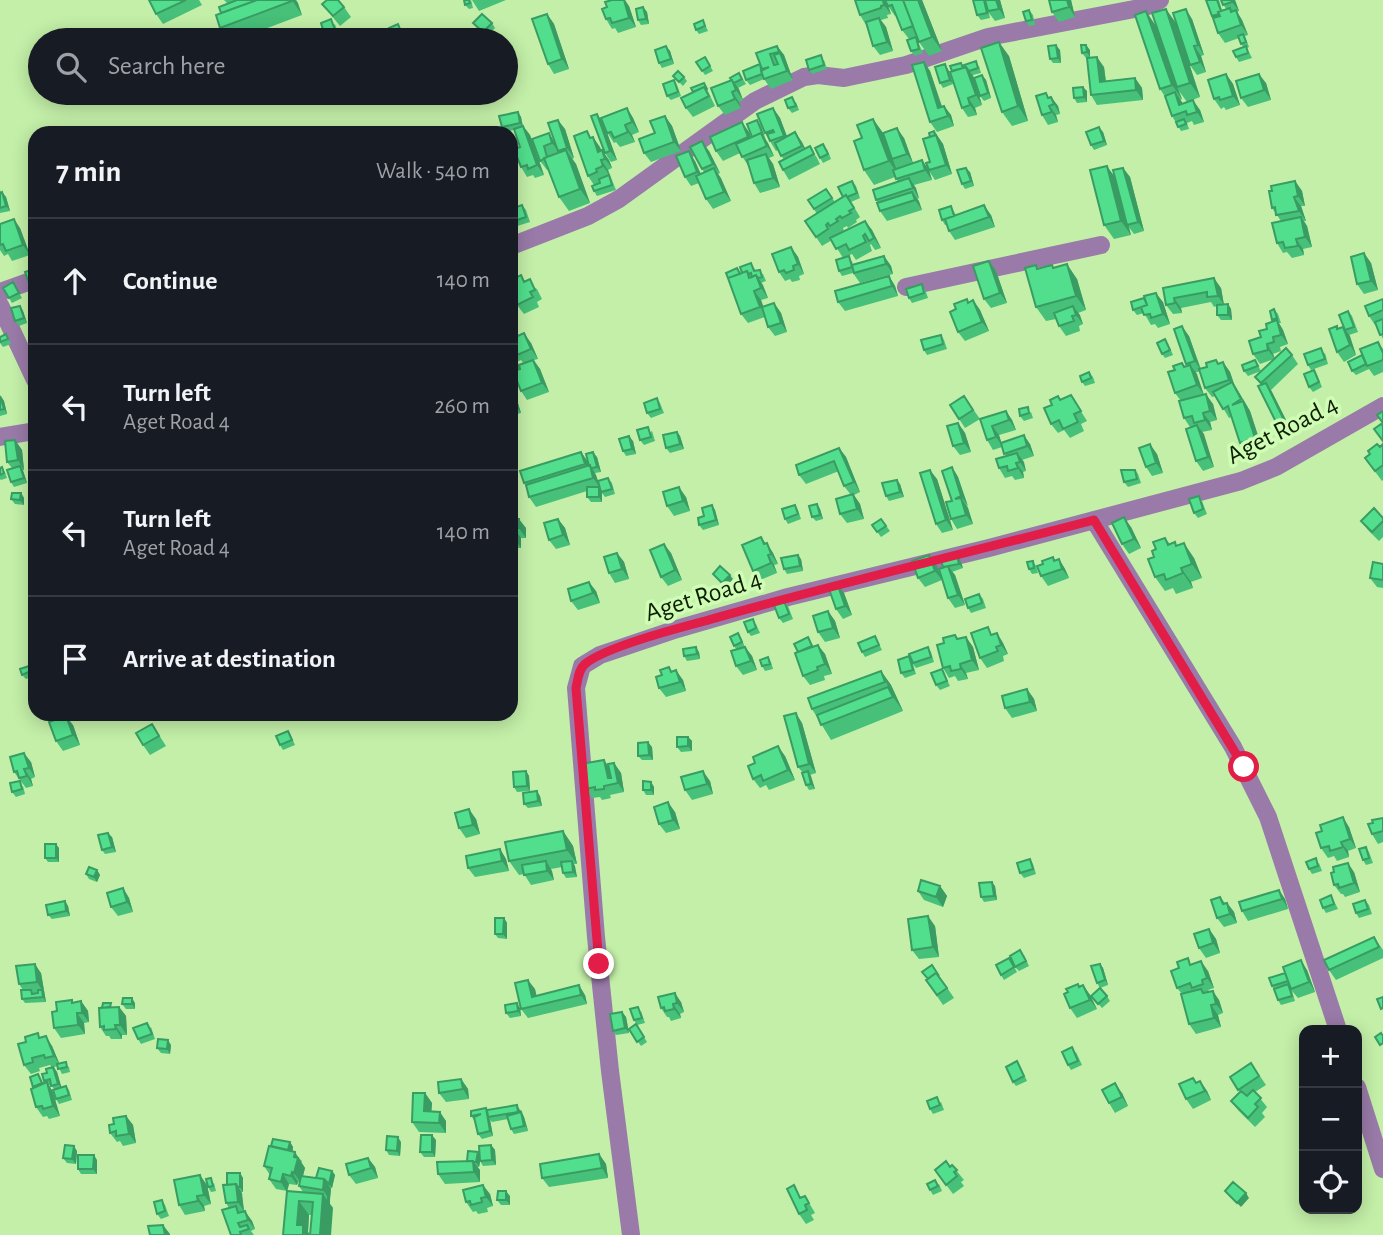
<!DOCTYPE html>
<meta charset="utf-8">
<style>
body{margin:0;font-family:"Alegreya Sans",sans-serif;background:#20242c;color:#f1f3f6}
.controls{position:absolute;right:21px;bottom:21px;display:grid;overflow:hidden;border-radius:14px;box-shadow:0 4px 18px #0003}
.controls button{width:63px;height:63px;display:grid;place-items:center;padding:0;border:0;border-bottom:2px solid #363941;background:#171b24;color:#f1f3f6;font:35px sans-serif}
.stop{position:absolute;width:21px;height:21px;margin:-16px;border:5px solid #e11d48;border-radius:50%;background:#fff}
.stop.end{background:#e11d48;border-color:#fff;box-shadow:0 2px 7px #0008}
.list{margin:0;padding:0;list-style:none}
h2{display:flex;justify-content:space-between;align-items:center;height:91px;margin:0;padding:0 28px;font-size:30px}
h2 small{font-size:23px;font-weight:400;color:#9ea1a6}
.list li{display:grid;grid-template-columns:46px 1fr auto;gap:21px;align-items:center;box-sizing:border-box;height:126px;padding:0 28px;border-top:2px solid #363941}
.list b{display:block;font-size:26px;white-space:nowrap}
.list p{margin:0;font-size:23px;white-space:nowrap;color:#9ea1a6}
.list em{font-size:23px;font-style:normal;color:#9ea1a6}
.icon{flex:none;width:38px;height:38px;fill:none;stroke:currentColor;stroke-width:2;stroke-linecap:round;stroke-linejoin:round}
.map{position:relative;flex:none;width:1383px;height:1235px;overflow:hidden}
.search{position:absolute;background:#171b24;box-shadow:0 4px 18px #0003;left:28px;top:28px;width:490px;height:77px;display:flex;align-items:center;gap:18px;box-sizing:border-box;padding:0 24px;border-radius:38px;color:#9ea1a6;font-size:26px}
.panel{position:absolute;background:#171b24;box-shadow:0 4px 18px #0003;left:28px;top:126px;width:490px;height:595px;border-radius:21px}
.map>svg:first-child{display:block}
.lines{fill:none;stroke-linecap:round;stroke-linejoin:round}
.minor{stroke:#997aa8;stroke-width:18}
.wall{fill:#47c079;fill-rule:evenodd}
.shaded-wall{fill:#399c63}
.building{fill:#52df8d;stroke:#399c63;stroke-width:2}
.route{stroke:#e11d48;stroke-width:9}
.labels{text-anchor:middle;stroke-width:7;stroke-linejoin:round;paint-order:stroke}
.street-label{font-size:26px;fill:#0f1f05;stroke:#d0fdb5}
</style>
<div class="map">
<svg width="1383" height="1235" viewBox="0 0 1383 1235">
<rect width="100%" height="100%" fill="#c3efa8"/>
<g class="lines">
<!-- minor -->
<path class="minor" d="M511,246L588,216L619,199L755,101L804,77L818,75L844,78L906,65L988,37L1145,7L1160,0
M906,287L1101,245
M0,292L28,282
M0,305L35,380
M0,437L35,431
M1094,520L1233,747L1268,817L1338,1030
M1357,1087L1383,1169
M631,1235L610,1071L596,937L576,688L582,666L600,655L677,629L788,597L989,548L1241,481L1276,467L1383,406"/>
</g>
<!-- wall -->
<path class="wall" d="M149,0H199L202,5L163,24L156,14Z
M224,0H296L302,15L235,40H229L220,28L221,13L228,4Z
M471,0L473,8L469,9L465,5Z
M472,0H506L479,11Z
M855,0H922L942,51L929,56L919,42L917,36L910,39L916,37L923,53L915,56L911,51L909,39L902,30L896,15L895,16L888,6L891,14L887,15L888,18L881,20L886,27L893,51L880,55L873,46L866,25L860,15Z
M973,0H1000L1005,18L995,21L989,13L990,18L981,20L977,15Z
M1071,0L1075,17L1059,22L1052,12Z
M1206,0H1219L1222,10L1226,9L1221,0H1235L1239,11L1237,12L1242,20L1248,35L1245,36L1249,47L1247,48L1252,58L1239,62L1236,57L1243,47L1239,38L1225,43L1218,33Z
M322,4L344,7L351,17L340,26Z
M629,6L636,27L618,33L615,28L612,29L606,19L607,7Z
M643,7L647,12L649,24L641,25L638,20Z
M1029,10L1033,15L1035,25L1029,26L1026,21Z
M547,14L554,24L569,69L554,74L548,64Z
M1192,19L1204,55L1201,56L1206,72L1197,75L1190,65Z
M703,20L708,31L699,34L696,30Z
M473,23H492L495,28L486,37Z
M1176,23L1200,97L1187,102L1179,91L1182,99L1180,100L1182,104L1200,110L1204,122L1194,125L1192,121L1187,123L1189,129L1181,131L1172,116L1166,98L1160,89L1156,25Z
M335,24L338,34L328,38L324,33Z
M401,29L406,39L402,40H396L394,38Z
M666,46L670,51L674,64L662,68L659,63Z
M777,46L784,55L793,80L771,89L764,79L750,85L746,80Z
M1060,50L1061,63H1053L1050,59Z
M1090,50V57L1086,58L1082,53Z
M1009,56L1028,121L1012,126L1002,112Z
M705,57L713,71L705,75L696,62Z
M824,60L827,69L812,74L809,70Z
M924,62L930,71L942,106H944L951,115L954,126L937,132L930,122Z
M979,66L981,73L973,75L982,105L975,108L977,115L968,117L962,108L964,67Z
M1104,67L1106,81L1135,78L1142,88L1143,100L1097,105L1091,95Z
M948,69L953,84L943,88L940,83Z
M739,73L746,84L738,88L743,100L739,102L741,108L725,115L718,106L731,80Z
M1226,74L1233,84L1240,105L1226,110L1224,107L1221,109L1214,99Z
M982,75L986,80L991,98L984,101L980,96Z
M673,76L684,77L687,81L683,86Z
M674,80L677,85L681,96L671,100L667,96Z
M704,83L715,106L693,117L686,108Z
M1266,83L1271,100L1248,107L1241,98Z
M1087,91V102L1077,103L1074,98Z
M1051,97L1058,106L1060,114L1056,115L1058,122L1048,125L1042,115Z
M796,102L799,110L792,113L788,108Z
M627,108L633,118L639,132L632,135L635,142L620,147L616,142L614,143L605,129L617,160L611,162L605,153L597,114L603,123Z
M773,108L780,118L787,136L795,132L805,149L816,156L820,164L789,180L783,170L784,160L778,150L776,151L765,133Z
M518,112L521,117L523,126L530,135L544,175L535,178L533,175L527,177L521,167L516,155L511,157V139L515,144L517,148L520,147L514,130L505,132L502,127Z
M665,116L672,126L681,151L651,162L644,153Z
M873,119L883,133L904,138L913,163L922,160L928,170L930,162V137L934,131L943,144L952,174L935,180L929,171L932,180L914,185L919,198L917,199L922,210L887,221L880,211L878,203L876,200L898,182L895,177L874,185L864,170L862,138Z
M757,120L761,125L766,140L774,156L769,158L773,164L780,187L760,193L754,183L749,167L740,153L723,161L716,151L749,132L751,138Z
M565,129L574,158L572,159L576,164L590,203L569,211L559,197L548,170H547L540,161L532,139L549,133L555,143Z
M1103,132L1107,145L1094,150L1091,145Z
M600,147L601,151L609,160L612,168L608,170L616,190L597,196L594,191V185L588,176Z
M827,149L831,159L823,163L820,158Z
M709,151L720,173L718,174L731,201L713,209L706,199L699,183L691,186L685,177L695,161L701,174L704,172L702,169Z
M1123,168L1130,177L1144,231L1134,234L1128,226L1131,235L1114,239L1104,225L1115,177Z
M970,172L974,186L965,189L962,184Z
M852,181L856,186L860,198L851,202L860,217L856,220L857,222L848,228L847,226L843,228L844,231L865,221L872,230L881,248L875,250L871,244L870,245L872,251L856,260L852,254L844,258L852,261L853,265L884,256L891,266L893,274L860,283L853,273L842,276L839,271L843,258L832,240L822,246L816,237L817,214L808,200L826,189L835,202L843,197Z
M1295,181L1302,191L1305,206H1301L1306,221H1304L1307,226L1312,247L1303,249L1304,255L1292,258L1287,252L1283,253L1277,243L1281,221L1272,208V191Z
M0,190L1,192H2L6,197L10,211L0,213Z
M522,205L526,210L530,222L514,227L511,223V209Z
M951,206L956,215H991L995,227L955,240L949,231L947,225H945L942,220Z
M0,224L20,228L30,255L12,261L8,254L4,256L0,250Z
M791,247L798,257L804,274L799,276L800,280L792,282L790,279L785,281L779,272Z
M1364,253L1371,263L1378,290L1364,294L1357,284Z
M989,261L996,271L1007,303L991,308L984,299Z
M751,263L756,271L763,274L766,281L761,283L768,298L761,300L763,307L774,303L781,313L787,332L775,336L768,327L765,317L748,323L741,314V274Z
M1039,268H1054L1077,279L1086,310L1078,313L1083,324L1079,326L1080,331L1066,336L1059,326L1056,319L1046,321L1036,307Z
M35,269V287L33,288L29,283Z
M889,276L895,286L898,296L845,311L838,302Z
M13,282L22,298L12,303L9,298Z
M525,282L537,289L542,299L537,302L539,307L524,314L517,305Z
M1163,288H1221L1224,305L1228,304L1231,309L1232,320H1221L1217,315V306L1214,307L1211,302L1181,308L1182,313L1173,314L1166,305Z
M925,289L928,298L912,303L909,298Z
M1383,299V339L1376,325H1375L1369,316Z
M973,300L980,310L989,331L965,341L958,332Z
M1163,302L1170,324L1158,328L1155,324L1151,325L1144,313L1137,315L1133,310Z
M20,306L23,311L27,323L19,326L15,321Z
M1274,309L1278,314L1281,323H1279L1283,330L1288,344L1280,347L1281,351L1273,354L1275,359L1292,355L1298,364L1271,390L1290,428L1282,431L1276,422L1261,385L1255,377L1274,359L1260,364L1253,354L1261,337L1274,321L1272,320Z
M1348,311L1352,316L1358,332L1349,335L1356,355L1344,362L1337,352L1338,328L1343,327Z
M6,334L11,344L3,347L0,343V337Z
M941,335L944,340L947,349L927,355L924,350Z
M1189,336L1201,369L1223,362L1230,372L1234,384L1250,411L1262,448L1247,453L1240,443L1232,417L1229,418L1216,396L1212,397L1205,388L1200,371L1195,373L1204,395L1213,404L1217,420L1210,422L1212,430L1202,432L1214,467L1203,471L1196,461L1190,427L1184,418L1181,401L1175,393L1185,367L1187,366L1186,364Z
M1378,342L1383,349V372L1374,376L1369,369L1356,375L1352,371L1362,355Z
M511,343H531L538,359L534,360L540,369L549,392L527,400L521,391L516,380H515L511,375L519,365L523,363L521,360L517,362L511,353Z
M1168,344L1173,355L1165,358L1162,354Z
M1325,353L1328,364L1311,370L1308,365Z
M1255,360L1261,371L1248,376L1244,371Z
M1089,372L1093,377L1095,383L1085,386L1082,382Z
M1317,375L1322,387L1313,392L1309,387Z
M511,390L516,397L521,413L511,416Z
M1071,395L1087,421L1081,424L1084,431L1070,438L1064,430L1058,433L1051,424L1061,400Z
M0,396L4,401L7,414L0,416Z
M964,396L980,419L965,428L950,405Z
M657,398L660,403L664,413L651,418L647,413Z
M1006,411L1012,420L1016,430L999,435L1001,443L1030,444L1034,456L1022,460L1026,471L1023,472L1024,478L1015,480L1012,476L1005,478L999,468L1006,456L1002,447L993,450L987,440L980,419Z
M1031,412L1033,418L1024,421L1020,416Z
M958,423L965,433L971,452L960,455L953,446Z
M652,431L655,441L644,445L640,440Z
M677,432L680,436L684,449L670,453L666,448Z
M15,440L22,450L24,470H23L27,483L14,487L11,482L12,468L7,462Z
M633,441L636,454L626,456L623,451Z
M1383,444V480L1382,481L1365,458Z
M839,448L846,457L860,492L854,495L860,504L864,519L847,523L840,514L851,495L844,486L839,471L806,484L799,475Z
M581,452L588,462L597,457L601,472L595,473L598,481L608,478L612,483L615,494L605,497L602,493V502H591L587,497V491L536,507L529,497L526,487L524,483Z
M1157,454L1163,473L1152,476L1146,467Z
M952,467L958,477L973,524L957,529L951,519Z
M0,468L5,472L7,478L1,480L0,479Z
M1135,470L1138,474L1141,483L1128,487L1124,482Z
M937,479L953,530L942,533L936,524Z
M900,484L904,497L889,501L886,496Z
M21,493L24,498V505L15,504L11,499Z
M686,497L690,511L674,516L667,506Z
M1202,501L1207,514L1198,518L1194,513Z
M817,504L820,509L823,519L816,521L812,517Z
M712,505L715,510L719,525L703,530L699,525L704,516Z
M795,505L798,510L801,519L788,524L785,519Z
M511,513L514,519L526,528V538H521V548H511Z
M1383,518V537L1379,541L1368,530L1361,521Z
M558,519L565,528L570,545L556,549L549,540Z
M881,519L890,531L881,537L872,525Z
M1131,527L1141,548L1129,554L1122,544Z
M761,537L773,553L778,564L774,565L777,573L760,580L753,571Z
M1165,538L1170,544L1177,546L1194,558L1202,578L1191,582L1193,588L1176,594L1173,588L1165,591L1155,577L1154,557L1156,549Z
M617,553L624,562L629,579L615,583L609,573Z
M671,553L682,580L668,586L661,577Z
M929,555L936,564L942,580L925,587L918,578Z
M959,557L963,568L952,572L955,575L965,605L955,608L948,598L943,567Z
M1053,557L1055,560L1059,559L1065,569L1069,578L1048,586L1041,576L1043,564Z
M801,559L803,571L787,574L784,569Z
M1033,561L1036,566L1038,573L1032,574L1029,569Z
M1383,564V588L1377,587L1370,578Z
M596,591L600,603L578,610L571,601Z
M844,593L852,615L843,619L836,609Z
M979,594L983,599L986,608L971,613L968,608Z
M784,601L788,606L793,619L783,623L779,618Z
M828,611L835,621L840,638L825,642L818,632Z
M756,624L760,633L751,636L748,632Z
M997,633L1003,643L1008,654L1003,656L1004,661L987,668L980,658L993,634Z
M875,636L882,650L865,657L862,652Z
M808,637L813,646L825,654L832,674L824,676L825,680L810,685L803,676L798,652Z
M966,637L973,647L979,670L966,673L968,679L958,681L955,676L949,678L943,668L958,639Z
M741,638L745,647L752,656L757,670L743,675L736,666L737,650L734,646Z
M928,647L931,652L934,662L916,668L913,664L916,674L905,678L901,673L909,656L912,660Z
M699,652L700,659L687,661L684,656Z
M768,657L771,662L773,669L765,671L762,666Z
M942,669L950,686L940,690L936,685Z
M32,671L34,676L26,679L22,675Z
M881,671L891,685L903,711L831,740L812,709Z
M672,672L683,680L686,691L666,697L659,688L662,675Z
M1027,689L1034,699L1037,711L1012,718L1005,708Z
M802,723L816,773L810,775L815,789L809,790L806,785L803,773L798,767Z
M152,724L166,746L150,755L143,745Z
M73,725L80,745L63,751L56,741Z
M291,736L295,745L283,750L280,745Z
M688,737L692,741V751L681,752L677,747Z
M652,747L653,760H642L638,756Z
M785,756L795,780L769,790L766,785L760,788L753,779Z
M31,762L35,777L31,779L33,786L26,788L14,772Z
M614,763L621,773L624,792L610,795L611,798L602,800L600,797L592,798L585,789L609,766Z
M526,771L529,776L530,791L517,792L514,787Z
M710,781L713,794L692,800L685,790Z
M651,782L654,787V795H646L643,790Z
M23,786L25,794L16,797L12,792Z
M540,796L542,806L528,808L524,804Z
M675,812L680,829L666,833L659,824Z
M1383,818V842L1378,844L1372,834Z
M476,819L480,834L466,838L459,828Z
M1349,827L1356,848L1348,851L1349,857L1337,861L1334,856L1328,858L1321,848Z
M563,831L573,846L577,864H574L577,877L566,878L563,873L562,867L551,869L554,880L531,885L524,874L519,875L509,861Z
M112,837L116,852L105,854L102,850Z
M1366,847L1369,852L1373,863L1366,865L1363,860Z
M59,848V862H48L45,858Z
M500,849L506,859L509,871L475,877L468,868Z
M1030,859L1033,864L1036,874L1024,878L1020,873Z
M1319,863L1322,871L1312,874L1309,869Z
M97,870L100,875L97,882L89,879L86,874Z
M1354,872L1360,892L1345,897L1343,894H1341L1334,885Z
M940,886L947,896L943,907L924,900L918,891Z
M995,886L997,900L984,902L981,897Z
M123,888L129,898L133,912L118,916L111,907Z
M1279,890L1285,899L1288,909L1248,921L1242,911Z
M1331,895L1338,909L1326,913L1323,908Z
M1220,897L1225,903H1227L1234,912L1237,923L1224,927L1217,918Z
M1365,900L1369,905L1372,914L1359,918L1356,913Z
M65,901L68,906L70,916L52,919L48,915Z
M504,918L507,923V939L498,938L495,934Z
M935,926L939,957L919,959L912,950Z
M1209,929L1216,939L1220,953L1206,958L1199,948Z
M1374,937L1383,950V958L1336,980L1329,970Z
M1024,955L1029,966L1019,971L1015,967Z
M1009,958L1017,972L1004,980L1001,975Z
M1100,964L1103,968L1108,985L1100,988L1097,983Z
M932,965L954,998L943,1005L926,980L928,979Z
M1192,965L1208,971L1214,988L1208,990L1219,1000L1223,1013L1218,1015L1221,1027L1196,1034L1189,1024L1182,994L1177,988Z
M1307,970L1315,992L1298,998L1292,991L1295,1001L1281,1005L1278,1000L1272,986Z
M41,973L46,1002L25,1003L22,999L23,990L19,984Z
M1083,985L1090,995L1097,1009L1077,1018L1070,1008L1080,987Z
M535,989L536,996L585,995L587,1004L528,1018L521,1009Z
M1091,996H1107L1110,1001L1102,1008Z
M81,1001L88,1011L89,1022L84,1023L85,1034L61,1038L54,1028L57,1011L74,1002Z
M681,1002L684,1012L680,1014L681,1018L671,1021L669,1017H667L661,1008Z
M135,1003V1009H126L122,1004Z
M113,1007H119L126,1016L127,1035H122V1039H111L109,1036H106L100,1027Z
M520,1008L521,1016L510,1018L506,1013Z
M641,1011L645,1023L637,1025L634,1020Z
M622,1012L626,1017L629,1033L616,1035L613,1031Z
M636,1024L647,1042L641,1046L629,1029Z
M151,1027L155,1039L141,1044L138,1039Z
M41,1038L52,1046L59,1063L69,1067L70,1072L62,1074L58,1066L54,1067L57,1072L61,1087L66,1086L69,1090L72,1100L59,1104L56,1099L54,1089L51,1085H49L60,1116L49,1119L47,1116L43,1117L36,1107L34,1088L30,1077L38,1074L43,1084L45,1083L44,1081L47,1073L52,1067L50,1065L39,1068L40,1071L31,1074L24,1065Z
M171,1045L170,1054L161,1053L157,1048Z
M1076,1052L1082,1065L1071,1070L1068,1065Z
M1251,1063L1266,1085L1255,1092L1267,1107L1262,1113L1265,1117L1255,1127L1238,1110L1231,1101L1240,1092L1230,1077Z
M1020,1066L1027,1081L1016,1086L1013,1082Z
M461,1079L468,1089L469,1099L446,1102L439,1093Z
M1200,1081L1207,1091L1211,1100L1193,1109L1186,1099L1197,1083Z
M425,1093L432,1103L431,1111L446,1121V1133L419,1132L412,1122Z
M1122,1093L1128,1106L1115,1113L1109,1103Z
M941,1102L944,1110L933,1114L930,1109Z
M486,1108L487,1111L521,1110L524,1117L528,1131L514,1134L511,1129L508,1119L492,1122L490,1120L493,1136L482,1139L478,1134L475,1121L471,1116Z
M126,1116L133,1125L136,1143L123,1146L120,1141L117,1142L110,1133L114,1124Z
M436,1140L435,1157H424L420,1152Z
M290,1142L293,1147L292,1151L302,1161L301,1163L305,1168L303,1176L316,1178L332,1171L335,1175L332,1188H331L330,1199V1204L333,1208L312,1215H309L308,1232L310,1235H283L287,1191L276,1189L269,1179L270,1175L264,1166L271,1146ZM298,1182H300L299,1186L303,1192L287,1191L289,1184L297,1185Z
M401,1142L400,1156L389,1155L386,1150Z
M491,1145L495,1150L496,1165L483,1166L480,1161L479,1167H477L480,1170V1182L445,1184L438,1174L480,1155Z
M77,1151L76,1164L67,1163L63,1158Z
M599,1154L606,1164L608,1178L549,1187L542,1178Z
M368,1158L375,1167L378,1178L356,1184L349,1175Z
M97,1160V1174H81L78,1169Z
M952,1165L964,1180L961,1182L964,1186L953,1194L935,1170L950,1167Z
M240,1173L243,1178V1192H241L244,1211L252,1221L255,1229L251,1231L254,1235H231L229,1208L226,1203L227,1184Z
M214,1183L216,1191L211,1192L208,1187Z
M939,1184L942,1191L933,1195L930,1190Z
M207,1185L211,1204L204,1206L205,1211L185,1215L179,1205Z
M490,1194L493,1206L487,1208L488,1212L478,1214L476,1211L473,1212L466,1202Z
M510,1196V1205H501L497,1200Z
M805,1196L815,1213L811,1215L814,1220L806,1224L799,1214L802,1197Z
M162,1200L165,1205L169,1216L161,1219L157,1214Z"/>
<!-- shaded-wall -->
<path class="shaded-wall" d="M292,0H296L298,3L302,15Z
M624,0H625L629,6L636,27L629,18Z
M883,0H886L891,14L884,5Z
M918,0H922L942,51L932,37Z
M996,0H1000L1005,18L999,9Z
M1067,0H1071L1075,17L1069,7Z
M1231,0H1235L1239,11L1232,2Z
M643,7L647,12L649,24L646,19Z
M1166,9L1176,23L1200,97L1190,83Z
M1186,9L1192,19L1204,55L1198,45Z
M1236,10L1242,20L1248,35L1241,25Z
M1146,11L1156,26L1177,87L1182,99L1172,85Z
M547,14L554,24L569,69L562,59Z
M879,18L886,27L893,51L887,42Z
M999,42L1009,56L1028,121L1018,106Z
M1056,45L1060,50L1061,63L1058,58Z
M1086,45L1090,50V57L1087,52Z
M666,46L670,51L674,64L671,59Z
M777,46L784,55L793,80L787,71Z
M1194,46L1201,56L1206,72L1200,62Z
M1097,57L1104,67L1107,92L1100,82Z
M924,62L930,71L945,117L938,108Z
M945,64L948,69L953,84L950,80Z
M966,67L973,76L982,105L976,95Z
M1226,74L1233,84L1240,105L1233,96Z
M1259,74L1266,83L1271,100L1264,90Z
M982,75L986,80L991,98L988,93Z
M1135,78L1142,88L1143,100L1136,90Z
M732,80L739,89L743,100L736,90Z
M1083,87L1087,91V102L1084,97Z
M732,92L739,102L741,108L735,99Z
M1175,92L1182,102L1185,112L1179,105Z
M1051,97L1058,106L1060,114L1054,104Z
M968,98L975,108L977,115L970,105Z
M1193,100L1200,110L1204,122L1197,112Z
M944,106L951,115L954,126L948,116Z
M1049,106L1056,115L1058,122L1052,112Z
M627,108L633,118L639,132L632,122Z
M773,108L780,118L790,145L784,136Z
M518,112L521,117L523,128L520,123Z
M597,114L604,124L617,160L610,151Z
M665,116L672,126L681,151L674,142Z
M873,119L883,133L899,176L889,161Z
M558,120L565,129L574,158L567,148Z
M742,122L749,132L755,147L748,137Z
M625,125L632,135L635,142L628,132Z
M523,126L530,135L544,175L537,165Z
M1099,127L1103,132L1107,145L1104,141Z
M897,128L904,138L913,163L907,154Z
M934,131L943,144L952,174L946,165Z
M795,132L802,142L809,156L802,146Z
M549,133L555,143L559,152L552,143Z
M761,133L768,143L774,156L767,146Z
M593,137L600,147L605,161L598,152Z
M702,141L709,151L720,173L713,164Z
M566,150L576,164L590,203L580,189Z
M602,150L609,160L612,168L605,159Z
M689,151L695,161L704,182L697,172Z
M766,154L773,164L780,187L773,178Z
M601,160L608,170L610,176L603,166Z
M922,160L929,170L932,180L925,170Z
M1107,166L1117,180L1131,235L1121,221Z
M714,168L721,178L731,201L724,192Z
M966,168L970,172L974,186L971,181Z
M1123,168L1130,177L1144,231L1138,222Z
M909,178L916,188L919,198L913,188Z
M1295,181L1302,191L1305,206L1298,196Z
M2,192L6,197L10,211L6,206Z
M912,192L919,201L922,210L915,200Z
M1294,197L1301,206L1306,221L1299,211Z
M984,205L991,215L995,227L989,217Z
M1301,217L1307,226L1312,247L1305,237Z
M14,219L20,228L30,255L23,245Z
M865,221L872,230L881,248L874,238Z
M1296,239L1303,249L1304,255L1298,246Z
M791,247L798,257L804,274L798,264Z
M1364,253L1371,263L1378,290L1371,281Z
M884,256L891,266L893,274L886,264Z
M989,261L996,271L1007,303L1000,293Z
M1067,264L1077,279L1086,310L1076,296Z
M756,275L763,285L768,298L761,288Z
M889,276L895,286L898,296L892,286Z
M1214,278L1221,288L1224,305L1218,296Z
M754,291L761,300L767,316L760,307Z
M1156,293L1163,302L1170,324L1163,314Z
M1174,298L1181,308L1182,313L1175,303Z
M973,300L980,310L989,331L982,322Z
M774,303L781,313L787,332L781,323Z
M1228,304L1231,309L1232,320L1228,315Z
M20,306L23,311L27,323L24,318Z
M1073,306L1080,315L1083,324L1076,315Z
M1277,320L1283,330L1288,344L1281,335Z
M1182,326L1189,336L1201,371L1195,361Z
M1343,327L1350,336L1356,355L1350,345Z
M524,333L531,343L538,359L531,349Z
M1267,344L1273,354L1275,359L1268,350Z
M533,360L540,369L549,392L542,383Z
M1223,362L1230,372L1234,384L1250,411L1262,448L1255,438L1243,401L1234,385L1236,390L1229,380Z
M1190,365L1197,374L1204,395L1197,385Z
M1266,383L1272,392L1290,428L1283,418Z
M511,390L516,397L521,413L514,403Z
M1206,394L1213,404L1217,420L1210,411Z
M1,396L4,401L7,414L4,409Z
M1006,411L1012,420L1016,430L1009,420Z
M1203,413L1210,422L1212,430L1205,420Z
M958,423L965,433L971,452L964,443Z
M1197,425L1204,434L1214,467L1208,457Z
M992,426L999,435L1003,447L996,437Z
M677,432L680,436L684,449L680,444Z
M1024,435L1030,444L1034,456L1027,446Z
M629,436L633,441L636,454L632,449Z
M15,440L22,450L24,470L18,460Z
M1150,444L1157,454L1163,473L1156,463Z
M839,448L846,457L860,492L854,482Z
M581,452L588,462L592,474L585,464Z
M593,452L597,457L601,472L597,467Z
M1017,453L1024,462L1026,471L1020,462Z
M1016,463L1023,472L1024,478L1018,468Z
M590,465L596,475L600,487L593,478Z
M20,466L23,471L27,483L24,478Z
M952,467L958,477L968,506L961,496Z
M930,470L937,479L953,530L946,520Z
M897,480L900,484L904,497L900,492Z
M599,487L602,492V502L599,497Z
M679,487L686,497L690,511L683,501Z
M21,493L24,498V505L20,500Z
M853,494L860,504L864,519L857,509Z
M961,498L968,508L973,524L966,515Z
M817,504L820,509L823,519L820,515Z
M712,505L715,510L719,525L716,520Z
M1124,517L1131,527L1141,548L1134,539Z
M519,519L526,528V538L519,528Z
M558,519L565,528L570,545L563,535Z
M514,528L521,538V548L514,538Z
M767,543L773,553L778,564L771,554Z
M1184,543L1194,558L1202,578L1192,564Z
M664,544L671,553L682,580L675,570Z
M956,552L959,557L963,568L959,564Z
M617,553L624,562L629,579L622,569Z
M768,555L774,565L777,573L771,563Z
M798,555L801,559L803,571L800,566Z
M929,555L936,564L942,580L935,571Z
M1059,559L1065,569L1069,578L1062,569Z
M948,566L955,575L965,605L958,595Z
M1181,568L1191,582L1193,588L1183,573Z
M730,575L733,579L726,587L722,583Z
M589,582L596,591L600,603L593,593Z
M837,583L844,593L852,615L845,606Z
M828,611L835,621L840,638L833,628Z
M997,633L1003,643L1008,654L1001,645Z
M966,637L973,647L979,670L972,660Z
M818,645L825,654L832,674L825,664Z
M696,647L699,652L700,659L697,654Z
M745,647L752,656L757,670L751,661Z
M960,664L966,673L968,679L961,669Z
M676,670L683,680L686,691L680,682Z
M881,671L891,685L903,711L893,697Z
M1027,689L1034,699L1037,711L1030,702Z
M796,713L802,723L816,773L809,764Z
M66,716L73,725L80,745L73,735Z
M688,737L692,741V751L688,746Z
M648,742L652,747L653,760L649,755Z
M778,746L785,756L795,780L788,770Z
M24,753L31,762L35,777L29,768Z
M604,760L611,770L614,784L608,778Z
M614,763L621,773L624,792L618,783Z
M24,769L31,779L33,786L27,776Z
M526,771L529,776L530,791L527,786Z
M703,771L710,781L713,794L707,784Z
M808,771L811,776L815,789L811,784Z
M651,782L654,787V795L651,790Z
M537,791L540,796L542,806L538,801Z
M668,802L675,812L680,829L673,820Z
M469,809L476,819L480,834L473,825Z
M1343,817L1349,827L1356,848L1350,839Z
M563,831L573,846L577,864L567,850Z
M108,833L112,837L116,852L112,847Z
M1341,842L1348,851L1349,857L1343,847Z
M56,844L59,848V862L56,858Z
M500,849L506,859L509,871L502,861Z
M546,861L552,871L554,880L547,871Z
M572,861L575,866L577,877L573,872Z
M1348,863L1354,872L1360,892L1354,883Z
M97,870L100,875L97,882L94,877Z
M992,882L995,886L997,900L994,896Z
M940,886L947,896L943,907L936,897Z
M123,888L129,898L133,912L127,902Z
M1279,890L1285,899L1288,909L1282,899Z
M65,901L68,906L70,916L66,911Z
M1227,903L1234,912L1237,923L1230,914Z
M928,916L935,926L939,957L933,947Z
M504,918L507,923V939L503,934Z
M1209,929L1216,939L1220,953L1213,943Z
M1301,960L1307,970L1315,992L1309,982Z
M1201,961L1208,971L1214,988L1207,978Z
M35,964L41,973L46,1002L43,997L42,990L37,982Z
M1100,964L1103,968L1108,985L1105,980Z
M528,980L535,989L539,1006L532,997Z
M579,985L585,995L587,1004L581,995Z
M1083,985L1090,995L1097,1009L1090,1000Z
M1213,991L1219,1000L1223,1013L1216,1004Z
M675,993L681,1002L684,1012L677,1003Z
M132,998L135,1003V1009L132,1004Z
M81,1001L88,1011L89,1022L82,1013Z
M517,1003L520,1008L521,1016L518,1011Z
M673,1004L680,1014L681,1018L674,1009Z
M1211,1005L1218,1015L1221,1027L1214,1018Z
M119,1007L126,1016L127,1035L120,1025Z
M622,1012L626,1017L629,1033L625,1028Z
M77,1013L84,1023L85,1034L78,1025Z
M115,1025L122,1035V1039L116,1029Z
M46,1036L52,1046L60,1065L54,1056Z
M168,1040L171,1045L170,1054L167,1049Z
M53,1067L57,1072L62,1089L58,1084Z
M461,1079L468,1089L469,1099L463,1089Z
M1200,1081L1207,1091L1211,1100L1205,1091Z
M47,1082L53,1092L60,1116L53,1106Z
M1115,1083L1122,1093L1128,1106L1122,1097Z
M425,1093L432,1103L431,1121L424,1111Z
M517,1105L524,1117L528,1131L518,1112Z
M486,1108L489,1113L488,1117L490,1120L493,1136L490,1131Z
M440,1112L446,1121V1133L439,1123Z
M126,1116L133,1125L136,1143L129,1134Z
M432,1135L436,1140L435,1157L432,1152Z
M398,1137L401,1142L400,1156L397,1151Z
M290,1142L293,1147L292,1157L288,1152Z
M491,1145L495,1150L496,1165L492,1160Z
M74,1146L77,1151L76,1164L72,1159Z
M295,1152L305,1168L301,1183L294,1173V1157Z
M478,1152L481,1157L479,1167L476,1162Z
M599,1154L606,1164L608,1178L602,1168Z
M94,1155L97,1160V1174L93,1169Z
M368,1158L375,1167L378,1178L371,1168Z
M473,1161L480,1170V1182L474,1172Z
M332,1171L335,1175L332,1188L329,1184Z
M292,1172L298,1182L297,1185L291,1176Z
M240,1173L243,1178V1192L240,1187Z
M283,1174L289,1184L287,1192L281,1182Z
M200,1175L207,1185L211,1204L204,1195Z
M324,1179L331,1189L330,1199V1204L333,1208L331,1235H320L323,1194L327,1200V1196L323,1190Z
M236,1184L242,1193L244,1211L238,1202Z
M483,1185L490,1194L493,1206L486,1197Z
M506,1191L510,1196V1205L506,1200Z
M1246,1193L1249,1198L1241,1207L1237,1203Z
M197,1196L204,1206L205,1211L198,1201Z
M299,1201L309,1215L308,1232L310,1235H303L297,1225Z
M245,1211L252,1221L255,1229L248,1220Z
M163,1225L170,1234V1235H165Z"/>
<!-- building -->
<path class="building" d="M149,0H186L156,14Z
M237,0H257L221,13L219,7Z
M257,0H292V1L220,28L216,15Z
M327,0H338L344,7L333,16L322,4Z
M464,0H469L470,3L465,5Z
M612,0H624L629,18L612,23L610,18L606,19L602,9L607,7L605,2Z
M855,0H883L884,5L881,6V8L860,15Z
M885,0H903L913,26L902,30L892,5L888,6Z
M903,0H918L932,37L919,42Z
M973,0H984L987,13L977,15Z
M985,0H996L999,9L988,11Z
M1049,0H1067L1069,7L1052,12Z
M1206,0H1217L1221,11L1218,12L1219,14L1212,16Z
M1221,0H1231L1232,2L1223,5Z
M643,7L646,19L638,20L636,9Z
M1230,8L1231,12L1236,10L1241,25L1218,33L1213,18L1220,16L1218,12Z
M1166,9L1190,83L1177,87L1152,13Z
M1186,9L1198,45L1194,46L1200,62L1190,65L1173,13Z
M1029,10L1032,20L1026,21L1023,12Z
M1146,11L1172,85L1160,89L1135,15Z
M482,14L492,23L483,32L473,23Z
M547,14L562,59L548,64L532,19Z
M879,18L887,42L873,46L866,22Z
M331,19L335,30L324,33L321,23Z
M703,20L705,26L696,30L694,24Z
M398,24L402,34L394,38L389,28Z
M219,34L224,40H210Z
M1243,34L1246,42L1241,44L1238,36Z
M916,37L919,49L911,51L907,40Z
M999,42L1018,106L1002,112L981,48Z
M1056,45L1058,58L1050,59L1048,46Z
M1081,45H1086L1087,52L1082,53Z
M666,46L671,59L659,63L655,50Z
M777,46L779,52L770,54L774,65L778,64L774,55L780,53L787,71L764,79L761,71L769,67L762,69L756,53Z
M1246,46L1248,53L1236,57L1233,51Z
M821,55L824,65L809,70L806,60Z
M705,57L710,66L702,71L696,62Z
M1097,57L1100,82L1135,78L1136,90L1091,95L1087,58Z
M976,61L978,68L969,71L966,67H965L964,65Z
M924,62L938,108L944,106L948,116L930,122L912,65Z
M961,63L963,68L952,71L950,66Z
M760,64L762,74L746,80L743,71Z
M945,64L950,80L940,83L935,67Z
M966,67L976,95L968,98L970,105L962,108L950,72Z
M678,71L684,77L679,82L673,76Z
M739,73L742,79L734,83L730,78Z
M1226,74L1233,96L1220,100L1219,97L1214,99L1208,80Z
M1259,74L1264,90L1241,98L1236,81Z
M982,75L988,93L980,96L974,78Z
M674,80L678,92L667,96L663,84Z
M732,80L736,90L732,92L735,99L718,106L711,88Z
M704,83L707,89L706,90L704,87L693,92L691,88Z
M704,87L709,96L686,108L681,98Z
M1083,87L1084,97L1074,98L1073,88Z
M1175,92L1179,105L1193,100L1197,112L1187,115L1186,111L1172,116L1165,96Z
M1046,93L1048,98L1051,97L1054,104L1049,106L1052,112L1042,115L1036,96Z
M792,97L796,106L788,108L785,100Z
M627,108L632,122L625,125L628,132L614,138L611,132L607,133L601,118Z
M773,108L784,136L770,141L767,134L774,132L773,130L765,133L757,114Z
M518,112L520,123L502,127L499,116Z
M597,114L610,151L605,153L591,116Z
M665,116L674,142L644,153L639,139L655,133L650,121Z
M873,119L889,161L864,170L854,141L862,138L857,125Z
M1184,119L1186,124L1178,127L1176,122Z
M558,120L567,148L558,151L548,123Z
M757,120L763,135L761,133L752,137L747,124Z
M742,122L748,137L716,151L710,137Z
M523,126L537,165L528,169L527,165L521,167L514,149L520,147L514,129Z
M1099,127L1104,141L1091,145L1086,132Z
M897,128L907,154L892,159L883,133Z
M61,130L62,133H50Z
M587,131L590,138L593,137L598,152L602,150L605,159L601,160L603,166L596,169L597,172L588,176L574,136Z
M934,131L935,135L930,137L929,133Z
M795,132L802,146L781,156L775,143Z
M549,133L552,143L544,146L547,157L540,161L532,139Z
M761,133L767,146L742,157L736,144Z
M936,135L946,165L929,170L926,163L930,162L923,139Z
M511,139L515,149L511,151Z
M702,141L713,164L702,169L690,147Z
M823,144L828,154L820,158L815,148Z
M810,146L814,154L783,170L779,162Z
M566,150L580,189L559,197L544,158Z
M689,151L697,172L685,177L676,156Z
M766,154L773,178L754,183L747,160Z
M922,160L925,170L896,179L893,170Z
M1107,166L1121,221L1104,225L1090,170Z
M714,168L724,192L706,199L696,176Z
M966,168L971,181L962,184L957,170Z
M1123,168L1138,222L1127,225L1113,170Z
M609,175L612,185L594,191L592,186L600,183L599,179Z
M909,178L913,188L876,200L873,190Z
M852,181L857,193L847,197L846,195L843,197L838,187Z
M1295,181L1298,196L1294,197L1299,211L1276,215L1275,207L1272,208L1269,191H1272L1271,186Z
M826,189L832,198L814,209L808,200Z
M2,192L6,206L0,208V193Z
M912,192L915,200L880,211L877,203Z
M846,195L854,208L849,211L851,213L842,218L840,216L836,219L838,221L830,226L828,223L826,225L828,229L816,237L805,221Z
M522,205L526,217L511,222V209Z
M984,205L989,217L949,231L945,219Z
M951,206L954,216L942,220L939,210Z
M1301,217L1305,237L1296,239L1298,246L1285,248L1283,242L1277,243L1272,223Z
M14,219L23,245L6,251L3,244L0,245V224Z
M865,221L874,238L869,241L865,234L863,236L866,242L849,250L846,244L836,249L830,238Z
M791,247L798,264L793,266L794,270L786,273L784,270L779,272L772,254Z
M1364,253L1371,281L1357,284L1351,257Z
M849,256L852,267L839,271L836,260Z
M884,256L886,264L854,273L852,265Z
M989,261L1000,293L984,299L973,266Z
M751,263L754,271L760,270L762,277L758,278L756,275L752,277L751,273L749,274L747,271L742,273L740,267Z
M1067,264L1076,296L1036,307L1025,268L1036,265L1037,269L1052,265L1053,268Z
M737,268L740,274L728,278L726,273Z
M35,269V281L29,283L25,272Z
M747,271L749,278L756,275L761,288L754,291L760,307L741,314L728,278Z
M521,275L524,282L530,279L535,290L530,292L533,297L517,305L511,292V280Z
M889,276L892,286L838,302L835,291Z
M1214,278L1218,296L1207,297V292L1174,298L1175,303L1166,305L1163,288Z
M13,282L19,293L9,298L3,288Z
M922,284L924,293L909,298L906,289Z
M1156,293L1163,314L1151,318L1150,314L1144,315L1141,307L1147,305L1144,296Z
M1144,298L1147,305L1133,310L1131,302Z
M967,299L968,303L973,300L982,322L958,332L950,312L956,309L954,304Z
M1383,299V310L1369,316L1365,306Z
M774,303L781,323L768,327L762,307Z
M1228,304V315H1217V305Z
M20,306L24,318L15,321L11,308Z
M1073,306L1076,315L1072,316L1074,321L1059,326L1054,313Z
M1274,309L1277,318L1272,320L1270,311Z
M1348,311L1354,327L1345,330L1339,315Z
M1383,319V334L1380,335L1375,322Z
M1277,320L1281,335L1273,337L1274,342L1267,344L1268,350L1253,354L1249,341L1261,337L1259,331L1267,329L1266,324Z
M1182,326L1195,361L1186,364L1174,329Z
M1337,326V329L1343,327L1350,345L1337,352L1329,329Z
M524,333L531,349L517,355L515,350L511,352V343H512L511,339Z
M6,334L8,339L0,342V337Z
M941,335L943,344L924,350L921,340Z
M1165,339L1170,350L1162,354L1157,343Z
M1378,342L1383,353V360L1367,366L1360,349Z
M1286,348L1292,355L1261,383L1255,377Z
M1321,348L1325,359L1308,365L1304,354Z
M1362,355L1366,364L1352,371L1348,362Z
M516,360L519,369L513,371L514,375L511,376V362Z
M533,360L542,383L521,391L513,371L520,369L519,365Z
M1216,360L1218,364L1223,362L1229,380L1205,388L1199,369L1207,367L1206,363Z
M1255,360L1258,366L1244,371L1242,365Z
M1182,363L1184,367L1190,365L1197,385L1175,393L1168,372L1175,370L1173,366Z
M1314,370L1319,382L1309,387L1304,374Z
M1089,372L1091,378L1082,382L1080,376Z
M1232,382L1241,399L1232,405L1243,401L1255,438L1240,443L1228,406L1223,409L1213,392Z
M1266,383L1283,418L1276,422L1258,386Z
M511,393L514,403L511,404Z
M1206,394L1210,411L1203,413L1205,420L1194,423L1192,416L1184,418L1179,401Z
M1071,395L1081,411L1074,414L1078,422L1063,429L1059,420L1051,424L1044,408L1052,405L1050,400L1058,396L1060,400Z
M0,396L4,409L0,410Z
M964,396L973,410L959,419L950,405Z
M657,398L660,409L647,413L644,403Z
M1028,407L1029,413L1020,416L1019,409Z
M1006,411L1009,420L992,426L996,437L987,440L980,419Z
M1383,411V423L1377,415Z
M958,423L964,443L953,446L947,426Z
M1381,424L1383,426V441L1374,429Z
M1197,425L1208,457L1196,461L1186,429Z
M648,427L651,437L640,440L637,430Z
M677,432L680,444L666,448L663,435Z
M1024,435L1027,446L1004,454L1001,443Z
M629,436L632,449L623,451L619,439Z
M15,440L18,460L7,462L5,441Z
M1150,444L1156,463L1146,467L1139,448Z
M1377,444L1380,447L1383,444V465L1375,471L1365,458L1370,454L1368,451Z
M839,448L854,482L844,486L834,461L799,475L796,465Z
M581,452L585,464L524,483L520,471Z
M593,452L597,467L592,468L589,466L586,454Z
M1017,453L1020,462L1016,463L1018,468L1008,471L1007,466L999,468L996,459Z
M590,465L593,478L529,497L526,485Z
M20,466L24,478L11,482L7,470Z
M2,467L4,473L0,475V468Z
M952,467L961,496L955,499L961,498L966,515L951,519L946,502L952,501L942,471Z
M930,470L946,520L936,524L920,473Z
M1121,470H1135L1137,479L1124,482Z
M608,478L612,489L601,492L598,481Z
M897,480L900,492L886,496L882,483Z
M587,487H599V497H587Z
M679,487L683,501L667,506L663,492Z
M12,493H21L20,500L11,499Z
M853,494L857,509L840,514L836,499Z
M1199,496L1203,509L1194,513L1189,499Z
M817,504L820,515L812,517L809,506Z
M712,505L716,520L699,525L698,518L704,516L702,508Z
M795,505L798,514L785,519L782,509Z
M1374,508L1383,518V521L1372,532L1361,521Z
M1124,517L1134,539L1122,544L1112,523Z
M511,519H519V528H514V538H511Z
M558,519L563,535L549,540L544,523Z
M881,519L886,526L877,532L872,525Z
M761,537L764,544L767,543L771,554L768,555L771,563L753,571L742,545Z
M1165,538L1168,545L1175,542L1176,546L1184,543L1192,564L1181,568L1183,573L1166,580L1164,574L1155,577L1148,559L1154,557L1152,551L1156,549L1153,542Z
M664,544L675,570L661,577L650,550Z
M956,552L959,564L943,567L940,557Z
M617,553L622,569L609,573L604,557Z
M798,555L800,566L784,569L781,558Z
M929,555L935,571L918,578L912,561Z
M1053,557L1054,561L1059,559L1062,569L1041,576L1037,566L1043,564L1042,561Z
M1033,561L1034,568L1029,569L1027,562Z
M1373,562L1383,564V580L1370,578Z
M720,566L730,575L722,583L713,574Z
M948,566L958,595L948,598L939,569Z
M589,582L593,593L571,601L568,589Z
M837,583L845,606L836,609L828,586Z
M979,594L982,603L968,608L965,599Z
M784,601L789,614L779,618L774,605Z
M828,611L833,628L818,632L813,616Z
M753,619L756,628L748,632L744,622Z
M988,627L991,635L997,633L1001,645L996,647L998,651L980,658L971,633Z
M738,633L742,642L734,646L730,637Z
M955,635L957,639L966,637L972,660L960,664L961,669L951,671L950,666L943,668L937,645L944,643L943,638Z
M875,636L879,645L862,652L858,643Z
M808,637L812,646L798,652L794,644Z
M818,645L825,664L817,667L818,670L803,676L795,653Z
M696,647L697,654L684,656L683,649Z
M745,647L751,661L736,666L731,651Z
M928,647L931,657L913,663L909,654Z
M909,656L913,670L901,673L898,660Z
M768,657L770,664L762,666L760,660Z
M29,666L31,671L22,675L20,669Z
M669,667L671,672L676,670L680,682L659,688L656,677L662,675L660,670Z
M942,669L947,681L936,685L931,673Z
M881,671L885,682L812,709L808,698Z
M888,687L893,697L821,725L817,715Z
M1027,689L1030,702L1005,708L1002,696Z
M796,713L809,764L798,767L784,716Z
M66,716L73,735L56,741L49,722Z
M152,724L159,736L143,745L136,733Z
M288,731L292,740L280,745L276,736Z
M677,737H688V746L677,747Z
M648,742L649,755L638,756V743Z
M778,746L788,770L763,781L761,775L753,779L748,766L755,763L753,757Z
M24,753L29,768L24,769L27,776L19,778L17,771L14,772L10,757Z
M604,760L608,778H611L608,764L614,763L618,783L604,786V789L595,790V787L585,789L581,764Z
M526,771L527,786L514,787L513,772Z
M703,771L707,784L685,790L681,777Z
M808,771L811,784L806,785L802,773Z
M20,781L22,789L12,792L10,783Z
M643,781L651,782V790H643Z
M537,791L538,801L524,804L523,793Z
M668,802L673,820L659,824L654,807Z
M469,809L473,825L459,828L455,813Z
M1343,817L1350,839L1341,842L1343,847L1330,851L1329,846L1321,848L1316,833L1322,831L1320,825Z
M1383,818V831L1372,834L1368,824L1373,823L1372,820Z
M563,831L567,850L509,861L505,842Z
M108,833L112,847L102,850L98,835Z
M45,844H56V858H45Z
M1366,847L1369,858L1363,860L1359,849Z
M500,849L502,861L468,868L466,856Z
M1316,858L1318,866L1309,869L1306,862Z
M1030,859L1033,869L1020,873L1017,863Z
M546,861L547,871L524,875L522,865Z
M572,861L573,872L563,873L561,862Z
M1348,863L1354,883L1339,888L1338,884L1334,885L1331,873L1334,872L1333,867Z
M89,867L97,870L94,877L86,874Z
M921,880L940,886L936,897L918,891Z
M992,882L994,896L981,897L979,883Z
M123,888L127,902L111,907L107,893Z
M1279,890L1282,899L1242,911L1239,902Z
M1331,895L1334,904L1323,908L1320,900Z
M1220,897L1223,904L1227,903L1230,914L1217,918L1211,900Z
M1365,900L1368,909L1356,913L1353,904Z
M65,901L66,911L48,915L46,905Z
M928,916L933,947L912,950L908,919Z
M495,918H504L503,934H495Z
M1209,929L1213,943L1199,948L1194,934Z
M1374,937L1379,947L1329,970L1324,960Z
M1020,950L1026,961L1015,967L1010,956Z
M1009,958L1014,967L1001,975L996,965Z
M1188,958L1190,965L1201,961L1207,978L1202,980L1203,984L1192,988L1190,983L1177,988L1171,971L1179,968L1177,962Z
M1301,960L1309,982L1291,989L1283,967Z
M35,964L37,982L19,984L16,966Z
M1100,964L1105,980L1097,983L1091,966Z
M932,965L939,976L936,973L928,979L922,972Z
M936,973L947,988L937,995L926,980Z
M1285,973L1288,981L1272,986L1269,978Z
M528,980L532,997L579,985L581,995L521,1009L515,983Z
M1078,984L1079,987L1083,985L1090,1000L1070,1008L1064,994L1068,992L1066,989Z
M1288,984L1292,996L1278,1000L1274,989Z
M1100,988L1107,996L1098,1004L1091,996Z
M1201,989L1203,993L1213,991L1216,1004L1211,1005L1214,1018L1189,1024L1181,994Z
M21,990H31L32,994L38,993V990H42L43,997L22,999Z
M675,993L677,1003L673,1004L674,1009L665,1011L664,1007L661,1008L658,997Z
M1383,997V1008L1381,1009L1377,999Z
M123,998H132V1004H122Z
M72,1000V1003L81,1001L82,1013H77L78,1025L54,1028L52,1012L57,1011L56,1002Z
M103,1003H111L110,1007L102,1008Z
M517,1003L518,1011L506,1013L505,1005Z
M119,1007L120,1025H115L116,1029L104,1030V1026L100,1027L99,1008Z
M638,1007L642,1018L634,1020L630,1009Z
M622,1012L625,1028L613,1031L610,1014Z
M147,1023L152,1034L138,1039L133,1028Z
M636,1024L644,1037L637,1042L629,1029Z
M38,1033L39,1038L46,1036L54,1056L45,1058L44,1055L32,1058L33,1062L24,1065L18,1044L26,1042L25,1037Z
M1381,1033L1383,1036V1043L1380,1045L1375,1037Z
M158,1039L168,1040L167,1049L157,1048Z
M1072,1047L1078,1061L1068,1065L1062,1052Z
M1017,1061L1024,1076L1013,1082L1006,1067Z
M66,1062L67,1067L58,1069L57,1064Z
M1251,1063L1259,1076L1238,1090L1230,1077Z
M53,1067L58,1084L51,1086L50,1079L44,1081L42,1074L47,1073L46,1069Z
M38,1074L42,1083L33,1087L30,1077Z
M1193,1078L1196,1083L1200,1081L1205,1091L1186,1099L1179,1084Z
M461,1079L463,1089L439,1093L438,1082Z
M47,1082L53,1106L43,1109L42,1106L36,1107L31,1089Z
M1115,1083L1122,1097L1109,1103L1102,1090Z
M66,1086L69,1095L56,1099L53,1090Z
M1253,1090L1261,1098L1255,1104L1258,1107L1248,1118L1231,1101L1241,1091L1247,1096Z
M413,1093H425L424,1111L440,1112L439,1123L412,1122Z
M937,1097L940,1105L930,1109L927,1101Z
M517,1105L518,1112L488,1117L487,1110Z
M486,1108L490,1131L478,1134L474,1117L481,1114L471,1116V1111Z
M521,1112L524,1126L511,1129L507,1116Z
M126,1116L129,1134L116,1136V1131L110,1133L109,1125L114,1124L113,1118Z
M421,1135H432V1152H420Z
M387,1136L398,1137L397,1151L386,1150Z
M273,1139L290,1142L288,1150L271,1146Z
M65,1145L74,1146L72,1159L63,1158Z
M491,1145L492,1160L480,1161L479,1146Z
M269,1146L295,1152L294,1157L298,1158L294,1173L292,1172L291,1176L283,1174L281,1182L269,1179L272,1168L264,1166Z
M468,1151L478,1152L476,1162H473V1161H467Z
M599,1154L602,1168L542,1178L540,1164Z
M78,1155H94L93,1169H78Z
M368,1158L371,1168L349,1175L346,1164Z
M473,1161L474,1172L438,1174L437,1162Z
M946,1161L950,1167L952,1165L957,1170L954,1172L957,1176L946,1185L935,1170Z
M319,1168L332,1171L329,1184L324,1179L316,1178Z
M227,1173H240V1187H238L236,1184L227,1185Z
M200,1175L204,1195L197,1196L198,1201L179,1205L174,1180Z
M301,1176L324,1179L323,1190L299,1186Z
M211,1178L213,1186L208,1187L206,1179Z
M935,1180L938,1186L930,1190L927,1184Z
M1233,1182L1246,1193L1237,1203L1225,1191Z
M236,1184L238,1202L226,1203L223,1185Z
M483,1185L486,1197L481,1198L482,1202L471,1205L470,1201L466,1202L463,1190Z
M794,1185L800,1198L805,1196L809,1203L805,1205L807,1210L799,1214L787,1189Z
M287,1191L323,1194L320,1235H310L313,1202L299,1201L297,1225H303V1235H283Z
M498,1191H506V1200H497Z
M162,1200L165,1211L157,1214L154,1202Z
M236,1206L238,1213L245,1211L248,1220L238,1223L240,1227L247,1225L249,1229L240,1232L241,1235H231L222,1210Z
M163,1225L165,1235H150L148,1226Z"/>
<g class="lines">
<!-- route -->
<path class="route" d="M599,964L576,688C578,680 578,670 585,664C604,648 678,628 705,621C834,584 964,554 1094,520L1244,767"/>
</g>
<g class="labels">
<!-- street labels -->
<g class="street-label">
<text transform="translate(1282 429) rotate(-27)" y="9">Aget Road 4</text>
<text transform="translate(703 595) rotate(-17)" y="9">Aget Road 4</text>
</g>
</g>
</svg>
<div class="controls">
<button>+</button>
<button>−</button>
<button><svg class="icon" aria-label="locate" viewBox="0 0 24 24"><circle cx="12" cy="12" r="6"/><path d="M12 2v4M12 18v4M2 12h4M18 12h4"/></svg></button>
</div>
<div class="stop" style="left:1244px;top:767px"></div>
<div class="stop end" style="left:599px;top:964px"></div>
<div class="search"><svg class="icon" aria-label="search" viewBox="0 0 24 24"><circle cx="10" cy="10" r="6"/><path d="M15 15l6 6"/></svg>Search here</div>
<section class="panel">
<h2>7 min<small>Walk · 540 m</small></h2>
<ul class="list">
<li><svg class="icon" aria-label="ahead" viewBox="0 0 24 24"><path d="M12 20V5M6 11l6-6 6 6"/></svg><div><b>Continue</b></div><em>140 m</em></li>
<li><svg class="icon" aria-label="left" viewBox="0 0 24 24"><path d="M17 20v-9H6M10 6l-5 5 5 5"/></svg><div><b>Turn left</b><p>Aget Road 4</p></div><em>260 m</em></li>
<li><svg class="icon" aria-label="left" viewBox="0 0 24 24"><path d="M17 20v-9H6M10 6l-5 5 5 5"/></svg><div><b>Turn left</b><p>Aget Road 4</p></div><em>140 m</em></li>
<li><svg class="icon" aria-label="arrive" viewBox="0 0 24 24"><path d="M6 21V4h12l-3 4 3 4H6"/></svg><div><b>Arrive at destination</b></div></li>
</ul>
</section>
</div>
